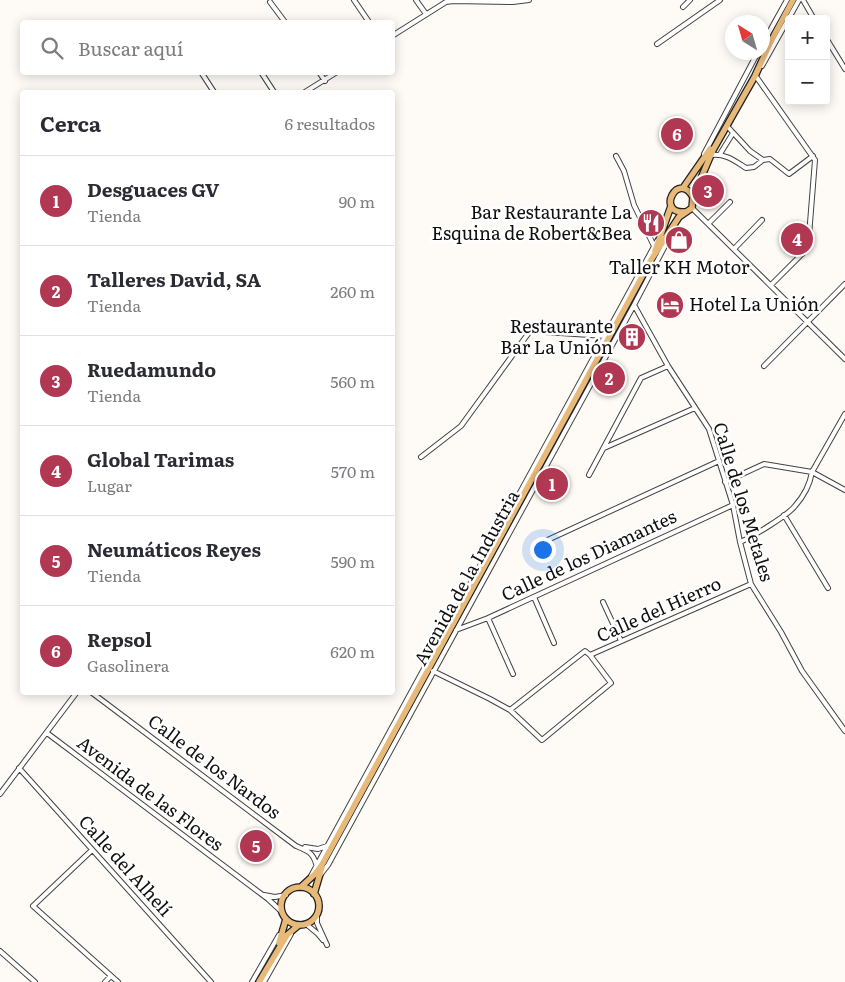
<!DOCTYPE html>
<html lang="es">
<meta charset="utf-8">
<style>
body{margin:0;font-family:Literata,serif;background:#f7f7f7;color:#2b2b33}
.controls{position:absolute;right:15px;top:15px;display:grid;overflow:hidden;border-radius:5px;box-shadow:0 2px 12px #0003}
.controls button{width:45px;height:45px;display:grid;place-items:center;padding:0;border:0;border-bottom:1px solid #e1e1e2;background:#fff;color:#2b2b33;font:25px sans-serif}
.compass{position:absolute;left:725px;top:15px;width:45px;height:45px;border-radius:50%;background:#fff;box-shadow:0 2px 12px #0003;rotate:323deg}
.you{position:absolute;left:542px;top:549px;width:18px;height:18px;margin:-12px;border:4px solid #fff;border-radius:50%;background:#1a73e8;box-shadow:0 0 0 8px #1a73e833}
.badge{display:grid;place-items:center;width:32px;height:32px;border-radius:50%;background:#b03853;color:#fff;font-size:16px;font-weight:700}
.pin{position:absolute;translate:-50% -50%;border:2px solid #fff;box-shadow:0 1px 5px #0006}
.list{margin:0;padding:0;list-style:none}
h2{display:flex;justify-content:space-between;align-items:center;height:65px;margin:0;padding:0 20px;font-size:21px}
h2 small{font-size:16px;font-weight:400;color:#7c7c81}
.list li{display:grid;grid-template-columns:32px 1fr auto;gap:15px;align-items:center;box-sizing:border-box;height:90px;padding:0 20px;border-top:1px solid #e1e1e2}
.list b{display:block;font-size:19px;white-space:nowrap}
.list p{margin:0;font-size:16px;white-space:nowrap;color:#7c7c81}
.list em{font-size:16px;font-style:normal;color:#7c7c81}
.icon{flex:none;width:28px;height:28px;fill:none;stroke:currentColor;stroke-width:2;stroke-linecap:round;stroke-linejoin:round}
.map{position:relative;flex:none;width:845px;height:982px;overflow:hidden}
.search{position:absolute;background:#fff;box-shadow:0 2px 12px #0003;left:20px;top:20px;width:375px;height:55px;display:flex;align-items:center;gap:12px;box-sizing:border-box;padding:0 18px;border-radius:5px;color:#7c7c81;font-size:19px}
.panel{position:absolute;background:#fff;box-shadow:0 2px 12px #0003;left:20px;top:90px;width:375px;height:605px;border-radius:5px}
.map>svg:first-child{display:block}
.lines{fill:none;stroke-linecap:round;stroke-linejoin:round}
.street-casing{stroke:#434343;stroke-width:6}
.primary-casing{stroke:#212121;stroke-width:8}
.street{stroke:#fff;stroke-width:4}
.primary{stroke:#e8ba7a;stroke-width:5.5}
.labels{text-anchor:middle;stroke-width:5;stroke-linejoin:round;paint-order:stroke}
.poi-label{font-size:18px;fill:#101010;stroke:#fff;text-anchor:end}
.street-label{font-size:18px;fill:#101010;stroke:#fff}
</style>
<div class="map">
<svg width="845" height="982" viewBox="0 0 845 982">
<rect width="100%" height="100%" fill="#fefaf5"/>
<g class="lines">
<defs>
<path id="street" d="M354,0L369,22
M416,0L426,14
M803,0L814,19
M270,2L285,22
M683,7L690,0
M392,36L446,2L453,1L513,2L529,0
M826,38L845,69
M657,44L720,0
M762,45L787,0
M762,66L799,0
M201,72L214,92
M261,72L274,92
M319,72L325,81
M755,75L815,160L808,248L771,285
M305,92L337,72
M727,126L750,151L763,160L770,159L789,174L813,156
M704,154L758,52
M720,154L733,133
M711,155C725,153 735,161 746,168L754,167L763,160
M616,156L624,171L634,205L654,246
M692,208L845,359
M709,223L730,202
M734,249L762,220
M634,305L668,366L709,429L733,505L740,542L751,584L781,632L802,671L845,731
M764,366L845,284
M604,448L695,408
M421,457L461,426L533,327L545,332L605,336
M589,475L641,378L668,366
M725,482L764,464L812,472L845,490
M784,515L828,588
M740,542C752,537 787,516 795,506C803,497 810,484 812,472L845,414
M541,543L719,461
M534,597L554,643
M603,602L621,641
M488,618L513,674
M456,630L488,618L733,505
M433,671L490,699L510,710L542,740L611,683L590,655
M91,692L296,846C306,850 313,852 316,864
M510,710L585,651L590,655L751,584
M47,733L268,899L282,912
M19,768L211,982
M0,794L77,692
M305,847L318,849L327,846
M92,850L33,906L118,982
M321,874L328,865L634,305L675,227
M311,876L657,241
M264,895L275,897L286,895
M317,915V923L327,945
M306,924L318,934L323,940
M0,951L35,982
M105,982L111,976
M252,982L279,935
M264,982L291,934"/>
<path id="primary" d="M683,188L710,149
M685,212C655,214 678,170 693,197
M655,251L671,206
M301,887L315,874L323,863L651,260L679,217L692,208L693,197L713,150L755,76L771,41L793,0
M281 906a19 19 0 1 1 38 0a19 19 0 1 1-38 0Z
M314,894L322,867
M279,943L286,919
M259,982L287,935L299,925"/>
</defs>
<!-- street casing -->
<use href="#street" class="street-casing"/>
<!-- primary casing -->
<use href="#primary" class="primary-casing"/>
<!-- street -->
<use href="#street" class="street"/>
<!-- primary -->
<use href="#primary" class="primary"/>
</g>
<!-- icons -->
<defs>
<symbol id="restaurant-disc" viewBox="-11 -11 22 22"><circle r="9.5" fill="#b03853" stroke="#fff"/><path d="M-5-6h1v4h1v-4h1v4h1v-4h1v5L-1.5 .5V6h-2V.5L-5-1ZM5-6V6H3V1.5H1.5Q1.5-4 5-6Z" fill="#fff"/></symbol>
<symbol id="shop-disc" viewBox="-11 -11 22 22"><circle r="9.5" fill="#b03853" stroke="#fff"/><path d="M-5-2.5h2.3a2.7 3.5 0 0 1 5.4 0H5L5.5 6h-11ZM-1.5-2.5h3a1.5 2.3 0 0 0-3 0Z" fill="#fff"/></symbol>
<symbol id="hotel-disc" viewBox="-11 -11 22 22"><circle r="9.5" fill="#b03853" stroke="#fff"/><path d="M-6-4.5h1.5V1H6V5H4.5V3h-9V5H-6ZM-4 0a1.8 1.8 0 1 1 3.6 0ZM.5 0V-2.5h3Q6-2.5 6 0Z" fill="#fff"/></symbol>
<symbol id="building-disc" viewBox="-11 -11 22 22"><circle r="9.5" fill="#b03853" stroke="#fff"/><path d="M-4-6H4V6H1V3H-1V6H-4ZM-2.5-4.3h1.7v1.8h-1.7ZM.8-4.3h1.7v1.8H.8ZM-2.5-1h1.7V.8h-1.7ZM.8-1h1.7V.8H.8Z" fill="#fff"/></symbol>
</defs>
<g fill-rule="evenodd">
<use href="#restaurant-disc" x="635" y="207" width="32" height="32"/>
<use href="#shop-disc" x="663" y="224" width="32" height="32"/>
<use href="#hotel-disc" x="654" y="289" width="32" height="32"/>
<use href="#building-disc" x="616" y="321" width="32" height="32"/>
</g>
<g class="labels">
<!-- poi labels -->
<g class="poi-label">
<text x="632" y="219">Bar Restaurante La<tspan x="632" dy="21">Esquina de Robert&amp;Bea</tspan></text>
<text x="679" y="274" text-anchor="middle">Taller KH Motor</text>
<text x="689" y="311" text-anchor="start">Hotel La Unión</text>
<text x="613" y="333">Restaurante<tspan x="613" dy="21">Bar La Unión</tspan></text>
</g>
<!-- street labels -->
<g class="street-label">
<text transform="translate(743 502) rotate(73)" y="6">Calle de los Metales</text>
<text transform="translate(589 556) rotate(-25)" y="6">Calle de los Diamantes</text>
<text transform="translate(467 578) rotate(-61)" y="6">Avenida de la Industria</text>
<text transform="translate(659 610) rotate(-24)" y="6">Calle del Hierro</text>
<text transform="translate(214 767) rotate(37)" y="6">Calle de los Nardos</text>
<text transform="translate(150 794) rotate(37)" y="6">Avenida de las Flores</text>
<text transform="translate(125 866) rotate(48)" y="6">Calle del Alhelí</text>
</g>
</g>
</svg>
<div class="controls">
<button>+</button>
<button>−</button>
</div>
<svg class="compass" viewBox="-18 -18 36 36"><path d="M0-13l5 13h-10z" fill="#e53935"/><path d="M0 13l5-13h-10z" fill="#7c7c81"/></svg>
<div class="you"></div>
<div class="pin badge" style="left:552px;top:484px">1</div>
<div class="pin badge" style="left:609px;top:378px">2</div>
<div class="pin badge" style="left:708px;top:191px">3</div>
<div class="pin badge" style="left:797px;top:239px">4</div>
<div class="pin badge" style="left:256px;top:846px">5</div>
<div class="pin badge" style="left:677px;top:134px">6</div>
<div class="search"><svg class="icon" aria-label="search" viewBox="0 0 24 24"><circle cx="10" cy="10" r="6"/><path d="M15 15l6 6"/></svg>Buscar aquí</div>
<section class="panel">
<h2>Cerca<small>6 resultados</small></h2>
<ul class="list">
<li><span class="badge">1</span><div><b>Desguaces GV</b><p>Tienda</p></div><em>90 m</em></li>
<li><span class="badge">2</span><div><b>Talleres David, SA</b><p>Tienda</p></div><em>260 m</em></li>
<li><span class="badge">3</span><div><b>Ruedamundo</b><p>Tienda</p></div><em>560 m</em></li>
<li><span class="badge">4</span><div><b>Global Tarimas</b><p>Lugar</p></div><em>570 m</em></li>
<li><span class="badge">5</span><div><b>Neumáticos Reyes</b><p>Tienda</p></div><em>590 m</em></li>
<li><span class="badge">6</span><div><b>Repsol</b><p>Gasolinera</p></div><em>620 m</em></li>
</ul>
</section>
</div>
